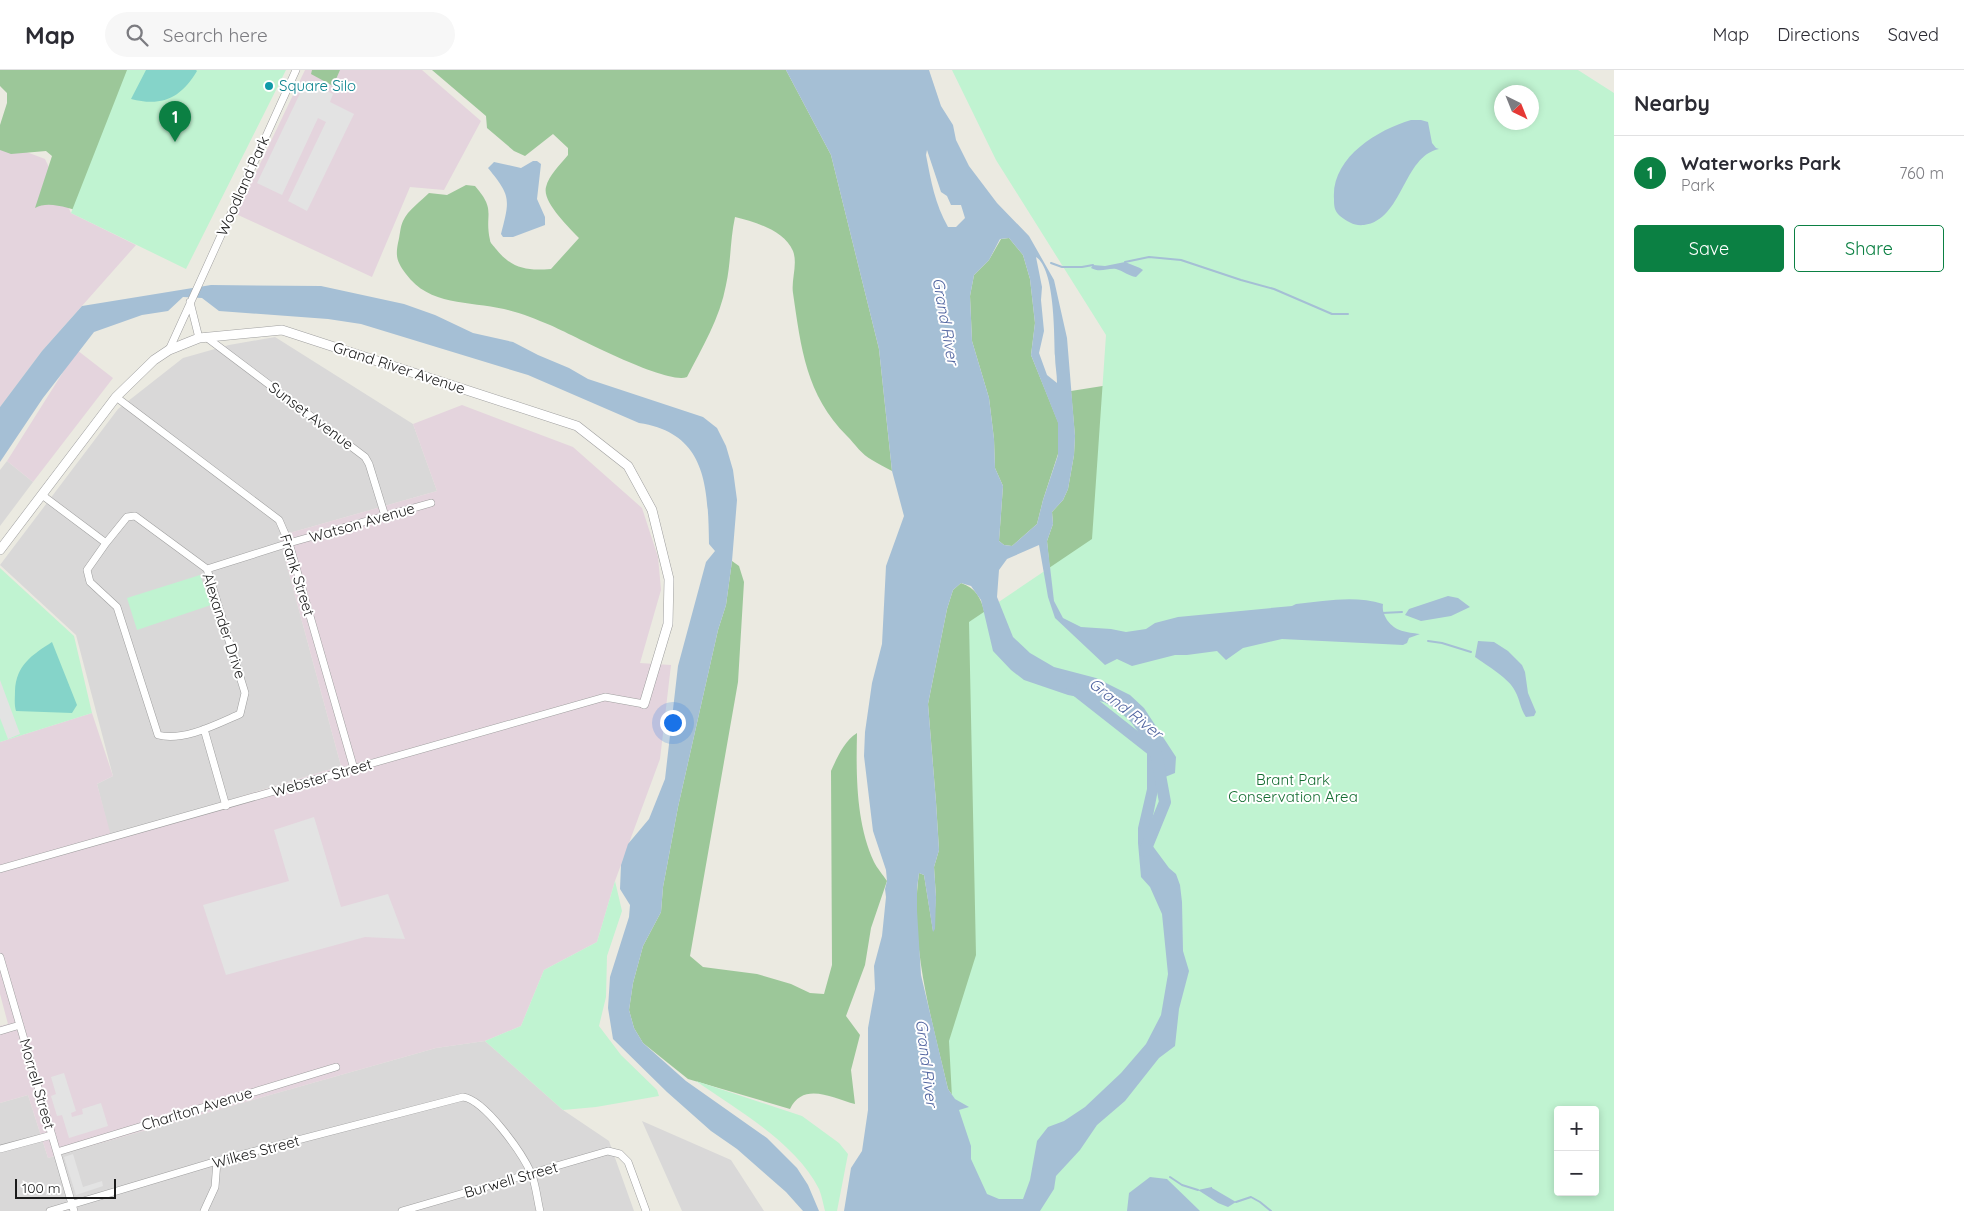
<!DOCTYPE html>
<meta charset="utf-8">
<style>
body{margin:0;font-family:Quicksand,sans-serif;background:#f7f7f7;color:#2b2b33}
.controls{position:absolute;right:15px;bottom:15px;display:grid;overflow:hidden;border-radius:5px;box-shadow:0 2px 8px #0003}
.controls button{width:45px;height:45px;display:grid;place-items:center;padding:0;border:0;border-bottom:1px solid #e1e1e2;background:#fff;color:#2b2b33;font:25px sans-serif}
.compass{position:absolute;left:1494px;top:15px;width:45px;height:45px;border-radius:50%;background:#fff;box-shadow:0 2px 8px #0003;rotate:137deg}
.scale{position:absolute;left:15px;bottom:12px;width:101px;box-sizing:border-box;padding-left:5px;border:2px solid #1b1b1b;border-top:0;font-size:14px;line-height:18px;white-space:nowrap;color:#1b1b1b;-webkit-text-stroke:4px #fff;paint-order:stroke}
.you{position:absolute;left:672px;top:652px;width:18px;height:18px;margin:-12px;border:4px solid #fff;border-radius:50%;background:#1a73e8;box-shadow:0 0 0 8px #1a73e833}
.badge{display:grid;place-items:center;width:32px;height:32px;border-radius:50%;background:#0b8043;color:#fff;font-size:16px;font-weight:700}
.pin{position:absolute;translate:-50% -41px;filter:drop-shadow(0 1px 2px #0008)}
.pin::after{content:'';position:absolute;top:26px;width:18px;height:15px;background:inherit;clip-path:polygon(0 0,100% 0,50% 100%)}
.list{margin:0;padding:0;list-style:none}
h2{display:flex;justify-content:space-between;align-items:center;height:65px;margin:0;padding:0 20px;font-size:21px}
h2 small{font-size:16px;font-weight:400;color:#7c7c81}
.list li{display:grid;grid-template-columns:32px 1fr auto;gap:15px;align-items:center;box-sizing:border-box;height:75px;padding:0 20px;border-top:1px solid #e1e1e2}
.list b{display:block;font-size:19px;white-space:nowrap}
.list p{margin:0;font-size:16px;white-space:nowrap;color:#7c7c81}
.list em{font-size:16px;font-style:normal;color:#7c7c81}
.actions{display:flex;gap:10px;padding:15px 20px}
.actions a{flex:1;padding:11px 0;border:1px solid #0b8043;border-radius:5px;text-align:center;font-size:18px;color:#0b8043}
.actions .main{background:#0b8043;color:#fff}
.icon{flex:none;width:28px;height:28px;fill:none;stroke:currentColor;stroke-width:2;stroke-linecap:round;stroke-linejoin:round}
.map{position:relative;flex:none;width:1614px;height:1141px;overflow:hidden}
header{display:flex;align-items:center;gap:30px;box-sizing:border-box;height:70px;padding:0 25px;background:#fff;border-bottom:1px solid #e1e1e2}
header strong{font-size:24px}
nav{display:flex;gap:28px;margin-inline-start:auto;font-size:18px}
.search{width:350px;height:45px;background:#f7f7f7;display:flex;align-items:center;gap:12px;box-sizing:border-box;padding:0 18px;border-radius:28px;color:#7c7c81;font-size:19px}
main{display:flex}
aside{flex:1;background:#fff}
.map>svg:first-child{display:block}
.residential{fill:#d9d8d8}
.industrial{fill:#e4d4dd}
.forest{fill:#9cc799}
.park{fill:#c0f3d1;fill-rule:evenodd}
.pitch{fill:#85d4c9}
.parking{fill:#e3e3e3}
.water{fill:#a5bfd5;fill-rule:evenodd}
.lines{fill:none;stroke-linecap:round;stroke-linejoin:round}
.stream{stroke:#a5bfd5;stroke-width:2}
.river{stroke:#a5bfd5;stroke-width:12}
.minor-casing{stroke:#9f9f9f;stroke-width:8}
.tertiary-casing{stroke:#9f9f9f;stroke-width:10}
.minor{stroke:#fff;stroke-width:7}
.tertiary{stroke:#fff;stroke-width:9}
.culture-dot{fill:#0f9aa8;stroke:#fff;stroke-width:2}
.labels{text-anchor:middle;stroke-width:4;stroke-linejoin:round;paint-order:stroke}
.culture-label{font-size:15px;fill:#0d838f;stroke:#fff;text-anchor:start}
.street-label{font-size:15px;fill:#1b1b1b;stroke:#fff}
.park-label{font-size:15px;fill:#156d32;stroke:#fff}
.water-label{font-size:16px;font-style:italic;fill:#5165a0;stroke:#fff}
</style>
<header>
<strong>Map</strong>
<div class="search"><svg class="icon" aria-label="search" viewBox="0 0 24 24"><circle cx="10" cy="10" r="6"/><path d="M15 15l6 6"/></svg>Search here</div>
<nav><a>Map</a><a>Directions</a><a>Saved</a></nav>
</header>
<main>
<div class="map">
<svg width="1614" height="1141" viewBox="0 0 1614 1141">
<rect width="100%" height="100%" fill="#ebeae1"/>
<!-- residential -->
<path class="residential" d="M275,267L413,354L437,421L279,466L341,696L110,766L97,714L113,706L76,565L0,495L118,339L183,288L229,275Z
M7,391L33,412L0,456V400Z
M485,971L563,1040L609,1071L634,1141H0V1033L28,1025L48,1088L436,978Z
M642,1051L731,1090L764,1141H682Z"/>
<!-- industrial -->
<path class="industrial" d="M305,0H422L481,51L444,120L410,117L372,207L236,144Z
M0,72L45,89L71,143L136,175L42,281L0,337Z
M77,280L113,308L33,412L7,391Z
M462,335L573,377L642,438L658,487L661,520L640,593L671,595L660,689L615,811L597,872L544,900L521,956L485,971L436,978L48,1088L28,1025L0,1033V956L8,954L0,924V672L92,643L113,706L97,714L111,766L341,696L279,466L437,421L413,354Z"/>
<!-- forest -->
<path class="forest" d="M0,0H139L85,143C70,139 49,130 35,138L52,86L46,81L11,84L0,80V55L7,33V23L0,16Z
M312,0H340L333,16L311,4Z
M432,0H786L831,85L879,279L892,401C885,397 878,394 872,390C862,385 855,374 847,366C806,325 801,278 793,223C791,210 798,194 793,181C784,160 755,152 735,147C730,170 731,193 726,215C720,248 702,278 687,307C666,315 575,266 550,255C536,249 519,242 504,239C469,231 429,236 406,204C398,193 395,188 398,173C400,166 400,157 403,151C408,140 421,131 429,123L447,125L466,115L475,116C497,141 484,143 490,170C490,173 494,176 496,179C512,199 527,201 551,199L579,168C569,157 542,132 546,117C549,105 560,95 568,85V78L553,64L525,86L514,81L487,58L486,46Z
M1009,168L1023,185L1030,209L1035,253L1031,285L1058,352V384L1043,430L1037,454L1012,476L1004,475L999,471L1003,416L995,398L994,369L989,328L972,271L970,226L974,205L989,190L1001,169Z
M1153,308L1128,477L1051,512L1047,471L1053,454L1052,442L1063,430L1068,419L1074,385L1075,366L1071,321Z
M732,491L739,496L744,512L738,612L690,886L703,897L757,904L791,914L810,923L824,924L832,895L831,701C837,688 844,671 857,663C856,705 856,753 874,792C877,798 883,805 887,811L871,858L865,895L846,946L860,965L851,1000L855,1034C833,1028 803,1011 790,1039L688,1009L643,973L634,958L629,940L633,913L643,876L661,842L663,817L678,737L718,560L726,535Z
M961,513C991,523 982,556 993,580C997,588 1016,603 1024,610L955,1029L948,1019C932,950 909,874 919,803L924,805L933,861L936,827L934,797L939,780L936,732L928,634L947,539L953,520Z"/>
<!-- park -->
<path class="park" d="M127,0H286L186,199L71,143Z
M952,0H1578L1614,23V1141H958L949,971L976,885L969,552L1092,469L1106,265L996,90ZM1502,22H1532V52H1502ZM1558,1040H1595V1122H1558Z
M0,498L74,566L92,643L0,672Z
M200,505L211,535L137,560L127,528Z
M615,811L622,841L607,886L606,927L599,956L621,985L657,1020L659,1026L596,1037L563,1040L485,971L521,956L544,900L597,872Z
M696,1011L802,1046L839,1073L848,1084L837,1141H825C823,1134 822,1126 819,1119C795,1072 737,1040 696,1011Z"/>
<!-- pitch -->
<path class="pitch" d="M146,0H196L197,1C181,28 162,37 131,29Z
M52,572L77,635L72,643L16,641C14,634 15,628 15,621C16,595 32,585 52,572Z"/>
<!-- parking -->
<path class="parking" d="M306,11L333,24L330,32L354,44L307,141L288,131L326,52L318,48L282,125L257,113Z
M0,610L20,664L8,669L0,648Z
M314,747L341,837L388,824L405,869L365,867L226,905L203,835L289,811L274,760Z
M64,1003L76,1041L71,1043L72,1047L83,1044L82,1039L101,1033L108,1056L69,1068L62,1045L57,1046L51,1026L56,1024L51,1007Z
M73,1084L83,1117L102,1111L103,1116L76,1125L64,1087Z"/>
<!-- water -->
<path class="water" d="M786,0H929L941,36L953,55L956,70L969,96L997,133L1029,166L1054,210L1067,268L1075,366L1074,385L1068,419L1063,430L1052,442L1053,454L1047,471L1054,531L1063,548L1081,557L1111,559L1126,562L1146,559L1155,553L1178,547L1292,536L1296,534C1325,531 1355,525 1383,534C1382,541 1384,544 1387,550C1396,562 1406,562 1420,564L1409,568L1407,573L1403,575L1282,569L1243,578L1226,590L1217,581L1187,585H1175L1132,596L1117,589L1105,595L1055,548L1048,527L1039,475L1007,489L999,500L997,527L1013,567L1030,583L1054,597L1096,608L1130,625L1144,638L1176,687L1175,703L1160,709L1150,762L1152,775L1169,798L1176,804L1180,815L1182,832L1183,881L1189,901L1179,939L1175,976L1159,988L1125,1031L1097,1055L1080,1080L1056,1106L1054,1119L1040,1141H844L851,1098L862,1081L868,1040V958L875,919L874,896L882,866L886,827L885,819L887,811L886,800L873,761L864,686L865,662L872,613L882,574L886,496L904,446L892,401L879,279L831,85ZM927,80L941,122L947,126L951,135H961L965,148L956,157H948C935,134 931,111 926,85ZM1009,168L1023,185L1030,209L1035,253L1031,285L1058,353V385L1043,430L1037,454L1012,476L1004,475L999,471L1003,416L995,398L994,369L989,328L972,271L970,226L974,205L989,190L1000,169ZM1036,187C1055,199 1054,264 1055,286C1055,295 1057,304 1057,313L1047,305L1039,283L1044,261L1041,230L1042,217ZM961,513L971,516L981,530L993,581L1011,600L1024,610L1068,625L1104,632L1118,640L1131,652L1147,674V719L1138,758V773L1141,807L1150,817L1162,844L1168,904L1161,945L1146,974L1121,1003L1085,1037L1064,1051L1048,1057L1037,1071L1030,1110L1023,1129H999L987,1124L971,1089V1076L959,1040L969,1037L955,1029L948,1019L921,905L917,841V818L919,803L924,805L933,862L935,859L936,827L934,797L939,780L936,732L928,634L947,539L953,520Z
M1411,50H1421L1428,52L1432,73L1436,78L1439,79C1403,86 1403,150 1364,155C1354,156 1348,152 1340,146C1334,141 1334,135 1334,129C1331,88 1377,60 1411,50Z
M533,91H537L541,94L537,129L545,147V155L513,167H503L501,164C510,129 511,126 488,98L494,92L521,98Z
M1125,192L1140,198L1143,200L1136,207C1128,206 1124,201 1116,199C1107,198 1100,203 1091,198L1093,195L1105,196Z
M211,215L321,216L404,234L435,245L473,263L513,272L538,285L569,298L588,309L703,347L717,358L726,376L733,400L737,430L732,491L726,535L718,560L678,737L663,817L661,842L643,876L633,913L629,940L634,958L643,973L686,1011L767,1068L797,1098L808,1115L819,1141H803L786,1122L737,1079L711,1061L667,1022L613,969L608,938L610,907L629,847L630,835L620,819L621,795L628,774L649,749L665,709L678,596L706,492L715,481L709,474C708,417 707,363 639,353L528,305L361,254L328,249L219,241L202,228L183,227L168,241L142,245L94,262L43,328L0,392V337L42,281L82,236Z
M1448,526L1458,528L1470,537L1451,546L1421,551L1405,545L1409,539Z
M1478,571L1494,572L1508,581L1522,595L1525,602L1528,623L1536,642L1534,646L1526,647C1520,638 1520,630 1515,621C1510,609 1486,595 1475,587Z
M1150,1107L1167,1109L1200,1141H1127L1129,1123Z
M1212,1117V1118L1236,1132L1228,1137L1218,1133L1198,1120Z"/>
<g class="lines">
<!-- stream -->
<path class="stream" d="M1125,192L1149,187L1181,190L1241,210L1274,219L1332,244H1348
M1051,193L1062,197H1082L1093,195
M1382,543L1402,542
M1428,571L1442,573L1471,582
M1170,1107L1182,1115L1198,1120
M1236,1132L1251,1127L1260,1132L1271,1141"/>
<!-- river -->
<path class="river" d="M1072,617L1156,683L1165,732L1145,781"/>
<defs>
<path id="minor" d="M190,232L199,268
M206,267L365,387L369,394L385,446
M169,280L296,0
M116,327L279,450L289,473L354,699
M42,425L106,473
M135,446L207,499L245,623L240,644C217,654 183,672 158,665L117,537L90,512L87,500L106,473L127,447Z
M207,499L289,473L431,433
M204,659L226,736
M0,799L605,627L644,634
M0,887L74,1141
M0,961L20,955
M0,1079L52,1065
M57,1082L336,997
M50,1141L217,1091L463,1027C485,1030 522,1083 531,1103C536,1114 537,1129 540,1141
M204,1141L215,1117L217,1091
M402,1141L608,1081L620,1084L628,1092L646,1141"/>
<path id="tertiary" d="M0,480L116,327L154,290L169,280L199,268L282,260L577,356L628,396L652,440L669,509L668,554L644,634"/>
</defs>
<!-- minor casing -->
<use href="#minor" class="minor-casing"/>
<!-- tertiary casing -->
<use href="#tertiary" class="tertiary-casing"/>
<!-- minor -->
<use href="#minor" class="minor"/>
<!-- tertiary -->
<use href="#tertiary" class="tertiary"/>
</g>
<!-- markers -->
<circle class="culture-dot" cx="269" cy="16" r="5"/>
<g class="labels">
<!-- culture labels -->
<g class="culture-label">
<text x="279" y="21">Square Silo</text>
</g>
<!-- street labels -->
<g class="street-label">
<text transform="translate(243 116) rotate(-66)" y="5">Woodland Park</text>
<text transform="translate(399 298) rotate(18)" y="5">Grand River Avenue</text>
<text transform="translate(311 346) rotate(37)" y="5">Sunset Avenue</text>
<text transform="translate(362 453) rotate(-16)" y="5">Watson Avenue</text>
<text transform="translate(297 505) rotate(73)" y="5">Frank Street</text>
<text transform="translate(224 556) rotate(72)" y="5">Alexander Drive</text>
<text transform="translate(322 708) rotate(-16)" y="5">Webster Street</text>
<text transform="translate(37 1014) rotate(74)" y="5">Morrell Street</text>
<text transform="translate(197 1039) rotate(-17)" y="5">Charlton Avenue</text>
<text transform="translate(256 1082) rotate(-15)" y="5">Wilkes Street</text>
<text transform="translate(511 1110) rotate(-16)" y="5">Burwell Street</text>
</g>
<!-- park labels -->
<g class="park-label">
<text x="1293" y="715">Brant Park<tspan x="1293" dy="17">Conservation Area</tspan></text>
</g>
<!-- water labels -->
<g class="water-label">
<text transform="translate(946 251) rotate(80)" y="6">Grand River</text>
<text transform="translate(1126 638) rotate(38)" y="6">Grand River</text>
<text transform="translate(927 993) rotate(83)" y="6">Grand River</text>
</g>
</g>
</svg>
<div class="controls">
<button>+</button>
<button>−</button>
</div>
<svg class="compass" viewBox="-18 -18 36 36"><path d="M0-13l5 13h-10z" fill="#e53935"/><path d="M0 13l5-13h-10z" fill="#7c7c81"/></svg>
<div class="scale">100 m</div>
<div class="you"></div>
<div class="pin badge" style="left:175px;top:72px">1</div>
</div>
<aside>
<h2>Nearby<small></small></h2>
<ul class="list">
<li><span class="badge">1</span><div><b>Waterworks Park</b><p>Park</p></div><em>760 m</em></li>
</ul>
<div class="actions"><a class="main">Save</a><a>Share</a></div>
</aside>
</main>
